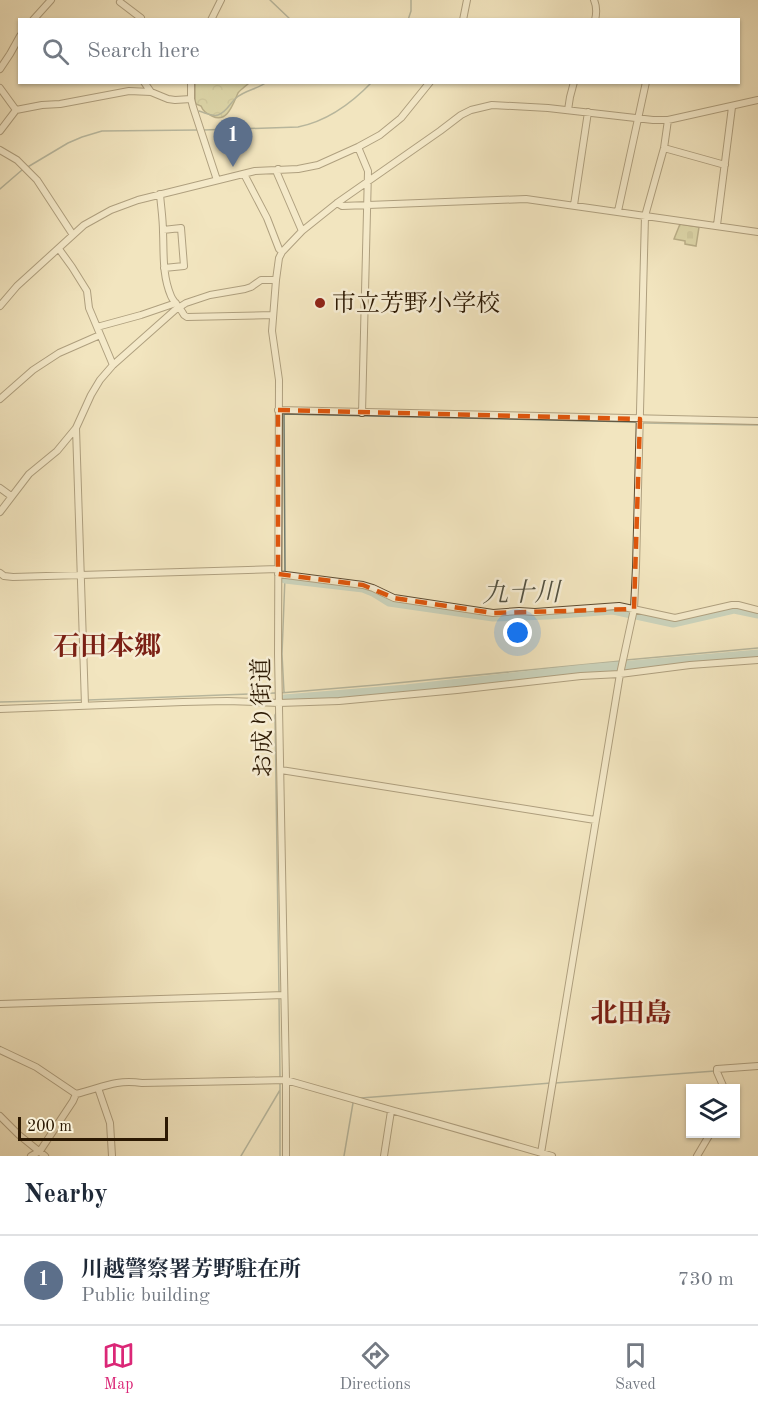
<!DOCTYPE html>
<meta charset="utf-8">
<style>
body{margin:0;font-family:"Old Standard TT","Noto Serif JP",serif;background:#f2f2f3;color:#1f2937}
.controls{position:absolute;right:18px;bottom:18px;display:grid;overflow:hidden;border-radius:0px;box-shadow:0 2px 4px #0004}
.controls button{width:54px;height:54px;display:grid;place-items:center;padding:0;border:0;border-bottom:2px solid #e0e1e3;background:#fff;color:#1f2937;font:30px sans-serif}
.scale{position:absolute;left:18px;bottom:15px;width:150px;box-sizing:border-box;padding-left:6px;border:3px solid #2c1903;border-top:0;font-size:16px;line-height:21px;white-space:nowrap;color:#2c1903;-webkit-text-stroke:4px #f7eed5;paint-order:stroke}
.you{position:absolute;left:518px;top:633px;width:21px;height:21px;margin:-15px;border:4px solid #fff;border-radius:50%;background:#1a73e8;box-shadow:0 0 0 9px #1a73e833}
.badge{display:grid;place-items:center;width:39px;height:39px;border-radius:50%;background:#db2777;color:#fff;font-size:20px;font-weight:700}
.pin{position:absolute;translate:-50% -50px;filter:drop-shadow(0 2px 3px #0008)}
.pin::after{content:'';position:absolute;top:32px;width:21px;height:18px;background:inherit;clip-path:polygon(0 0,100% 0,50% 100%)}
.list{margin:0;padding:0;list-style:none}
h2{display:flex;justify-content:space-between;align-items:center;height:78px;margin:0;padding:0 24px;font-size:26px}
h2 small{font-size:20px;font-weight:400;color:#747a83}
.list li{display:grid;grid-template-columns:39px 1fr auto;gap:18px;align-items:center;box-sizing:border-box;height:90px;padding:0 24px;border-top:2px solid #e0e1e3}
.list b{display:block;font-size:22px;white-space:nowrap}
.list p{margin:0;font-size:20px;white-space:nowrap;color:#747a83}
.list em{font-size:20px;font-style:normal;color:#747a83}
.icon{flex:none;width:33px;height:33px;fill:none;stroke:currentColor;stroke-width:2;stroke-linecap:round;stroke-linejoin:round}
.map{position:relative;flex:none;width:758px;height:1156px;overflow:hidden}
.search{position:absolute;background:#fff;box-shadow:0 2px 4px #0004;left:18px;right:18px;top:18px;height:66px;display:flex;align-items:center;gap:15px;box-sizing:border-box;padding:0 21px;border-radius:0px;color:#747a83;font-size:22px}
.sheet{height:168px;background:#fff}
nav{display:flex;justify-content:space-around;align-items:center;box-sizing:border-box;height:84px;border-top:2px solid #e0e1e3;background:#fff;font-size:16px;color:#747a83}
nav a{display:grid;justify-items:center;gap:3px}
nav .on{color:#db2777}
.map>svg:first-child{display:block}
.forest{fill:url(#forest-crowns);stroke:#776e48;stroke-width:1.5}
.cemetery{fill:url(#cemetery-stones);stroke:#776e48;stroke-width:1.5}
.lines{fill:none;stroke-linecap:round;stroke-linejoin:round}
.stream{stroke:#6f7b70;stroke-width:1.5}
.river{stroke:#9cbdb8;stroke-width:9}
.minor-casing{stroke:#5e4c32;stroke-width:8}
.minor{stroke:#f7eed5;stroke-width:6}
.marked{fill:none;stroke:#df560c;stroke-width:4.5;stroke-dasharray:12 8;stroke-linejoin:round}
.poi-dot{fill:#8f2418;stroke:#f7eed5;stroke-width:2}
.labels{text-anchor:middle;stroke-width:5;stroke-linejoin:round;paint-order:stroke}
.poi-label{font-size:24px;fill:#2c1903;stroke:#f7eed5;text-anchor:start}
.street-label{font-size:24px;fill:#2c1903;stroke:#f7eed5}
.water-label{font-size:26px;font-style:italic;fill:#535242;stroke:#f7eed5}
.quarter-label{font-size:27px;font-weight:bold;fill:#7a1f14;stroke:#f7eed5}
</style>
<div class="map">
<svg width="758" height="1156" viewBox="0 0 758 1156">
<defs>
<pattern id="forest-crowns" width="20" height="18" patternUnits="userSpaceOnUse" patternTransform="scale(1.5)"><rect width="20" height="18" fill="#c2c28c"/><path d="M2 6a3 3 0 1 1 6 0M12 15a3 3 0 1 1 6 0" fill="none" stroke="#a7a677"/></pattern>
<pattern id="cemetery-stones" width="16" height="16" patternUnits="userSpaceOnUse" patternTransform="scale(1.5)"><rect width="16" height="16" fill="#c2c28c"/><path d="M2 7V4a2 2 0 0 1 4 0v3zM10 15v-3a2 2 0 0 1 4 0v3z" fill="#a7a677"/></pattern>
</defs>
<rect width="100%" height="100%" fill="#f2e5bf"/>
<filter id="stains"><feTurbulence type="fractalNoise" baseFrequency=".00333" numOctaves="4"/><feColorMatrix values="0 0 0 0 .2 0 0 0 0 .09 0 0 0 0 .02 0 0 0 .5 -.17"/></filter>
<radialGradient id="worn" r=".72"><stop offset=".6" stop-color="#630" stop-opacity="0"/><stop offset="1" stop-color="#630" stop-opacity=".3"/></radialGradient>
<!-- forest -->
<path class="forest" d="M195,83V82L249,83C246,86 241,89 238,93C233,104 227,124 212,116C206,113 203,111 201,106L196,104L195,101Z"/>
<!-- cemetery -->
<path class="cemetery" d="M680,224L699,227L696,246L685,244V241L674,239Z"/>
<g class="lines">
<!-- stream -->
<path class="stream" d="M270,0L291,20
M408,20L411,11V0
M199,111C206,113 212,117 218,115C227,112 230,103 236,98C245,90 258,89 267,82
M203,130L298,127C328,121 351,104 372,82
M26,168L68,143L82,137L102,131L198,130
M0,189L22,170
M642,423L758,425
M285,572L284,414L637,422
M626,660L758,648
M284,692L282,654L285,577
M280,693L376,685L621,661
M88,700L275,693
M0,702L83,700
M277,711L275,715L279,993
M279,998L280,1077
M280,1082V1156
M555,1083L715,1071
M361,1098L551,1083
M241,1156L280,1090
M344,1156L353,1103L354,1102"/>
<!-- river -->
<path class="river" d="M285,579L363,588L373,592L389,602L493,617L548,615L613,610L673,623L734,609L758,614
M284,699L406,689L585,669L758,654"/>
<defs>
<path id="minor" d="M594,0C597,7 597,12 595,20
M120,2L141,18L140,20
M33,20L51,0
M211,20L221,0
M463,20L467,0
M0,69L10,54L20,36
M144,82L151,92
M191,82V99L193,107L217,180
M0,88L16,110
M568,110L570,97L574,82
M0,131L16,110L42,105L60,104L129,91L151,92L168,99L175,100L191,99
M358,147L368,171L362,413
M664,148L725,165
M0,150L17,160L37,180L73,235
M278,169L277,173L302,231
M244,174L267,218L279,249L282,252
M160,194C161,207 163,219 163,232C164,253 162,275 171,296C174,303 180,307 184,315L187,317L273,315
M337,203L342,206L526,199L758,232
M574,205L588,112
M618,211L646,82
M717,225L732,107
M163,230L181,228L184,266L164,268
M59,249L72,267L87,291L89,308L113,365
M0,306L17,286L84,225L111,210L138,200L255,171L298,169L318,165L358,147L380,135L401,118L430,82
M97,327L141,315L176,303
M0,399L33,370L59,353L100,335
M278,410L758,421
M76,428L85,705
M0,488L11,496
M0,512L29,474L57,451L76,428L91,395L100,380L113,365L175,310L186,303L210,295L245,289L251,287L261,280H276
M0,573L4,576L13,577L278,569
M278,574L363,585L373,588L394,598L493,613L519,611L535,612L619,606L675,618L732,605H738L758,610
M0,709L183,702L227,701L279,703L339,701L457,690L581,676L620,674L690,665L758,660
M281,770L595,820
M0,1004L284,995
M0,1050L36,1067L76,1094C102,1088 114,1079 142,1083L286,1080L552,1156
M98,1088L110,1123L112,1156
M724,1088L717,1072V1069L758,1066
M0,1116L19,1135L45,1156
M541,1153L620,674L634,609L636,567L645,216L664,148L668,120
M31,1156L40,1151L73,1101L76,1094
M286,1156V1080L278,654L279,380L272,331L276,280L279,258L282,252L302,231L337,203L440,131L461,115L471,110L492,105L548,108L653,120H668L758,100
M384,1156L391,1111
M697,1156L710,1134"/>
</defs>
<!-- minor casing -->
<use href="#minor" class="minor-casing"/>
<!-- minor -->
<use href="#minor" class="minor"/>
</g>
<!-- marked area -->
<path d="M0 0H758V1156H0ZM278,410L640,419L634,609L493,613L394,598L363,585L278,574Z" fill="#f2e5bf" fill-opacity=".55" fill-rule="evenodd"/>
<path class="marked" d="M278,410L640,419L634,609L493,613L394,598L363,585L278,574Z"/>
<!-- markers -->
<circle class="poi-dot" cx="320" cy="303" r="6"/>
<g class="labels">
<!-- poi labels -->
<g class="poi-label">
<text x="332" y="311">市立芳野小学校</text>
</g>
<!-- street labels -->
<g class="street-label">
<text transform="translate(262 718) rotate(-91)" y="8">お成り街道</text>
</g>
<!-- water labels -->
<g class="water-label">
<text transform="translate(521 592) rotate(-1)" y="9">九十川</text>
</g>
<!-- quarter labels -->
<g class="quarter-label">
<text x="107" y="655">石田本郷</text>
<text x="631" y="1022">北田島</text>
</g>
</g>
<rect width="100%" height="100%" filter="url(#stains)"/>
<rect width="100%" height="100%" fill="url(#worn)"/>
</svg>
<div class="controls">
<button><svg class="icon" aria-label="layers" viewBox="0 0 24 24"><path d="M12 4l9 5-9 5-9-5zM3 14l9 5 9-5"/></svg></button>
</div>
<div class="scale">200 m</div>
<div class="you"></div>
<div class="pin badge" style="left:233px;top:167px;background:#5c6f8a">1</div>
<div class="search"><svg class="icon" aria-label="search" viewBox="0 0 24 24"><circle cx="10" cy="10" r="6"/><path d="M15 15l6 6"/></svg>Search here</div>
</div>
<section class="sheet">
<h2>Nearby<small></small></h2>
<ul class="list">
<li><span class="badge" style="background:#5c6f8a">1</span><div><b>川越警察署芳野駐在所</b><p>Public building</p></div><em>730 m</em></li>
</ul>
</section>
<nav>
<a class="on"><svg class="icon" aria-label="map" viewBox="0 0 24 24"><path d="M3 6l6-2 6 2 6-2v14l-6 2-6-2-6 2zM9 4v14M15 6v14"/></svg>Map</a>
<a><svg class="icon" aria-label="directions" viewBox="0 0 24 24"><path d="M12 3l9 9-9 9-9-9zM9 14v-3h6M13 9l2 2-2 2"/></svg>Directions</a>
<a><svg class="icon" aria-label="saved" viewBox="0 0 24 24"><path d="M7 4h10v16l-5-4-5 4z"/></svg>Saved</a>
</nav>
